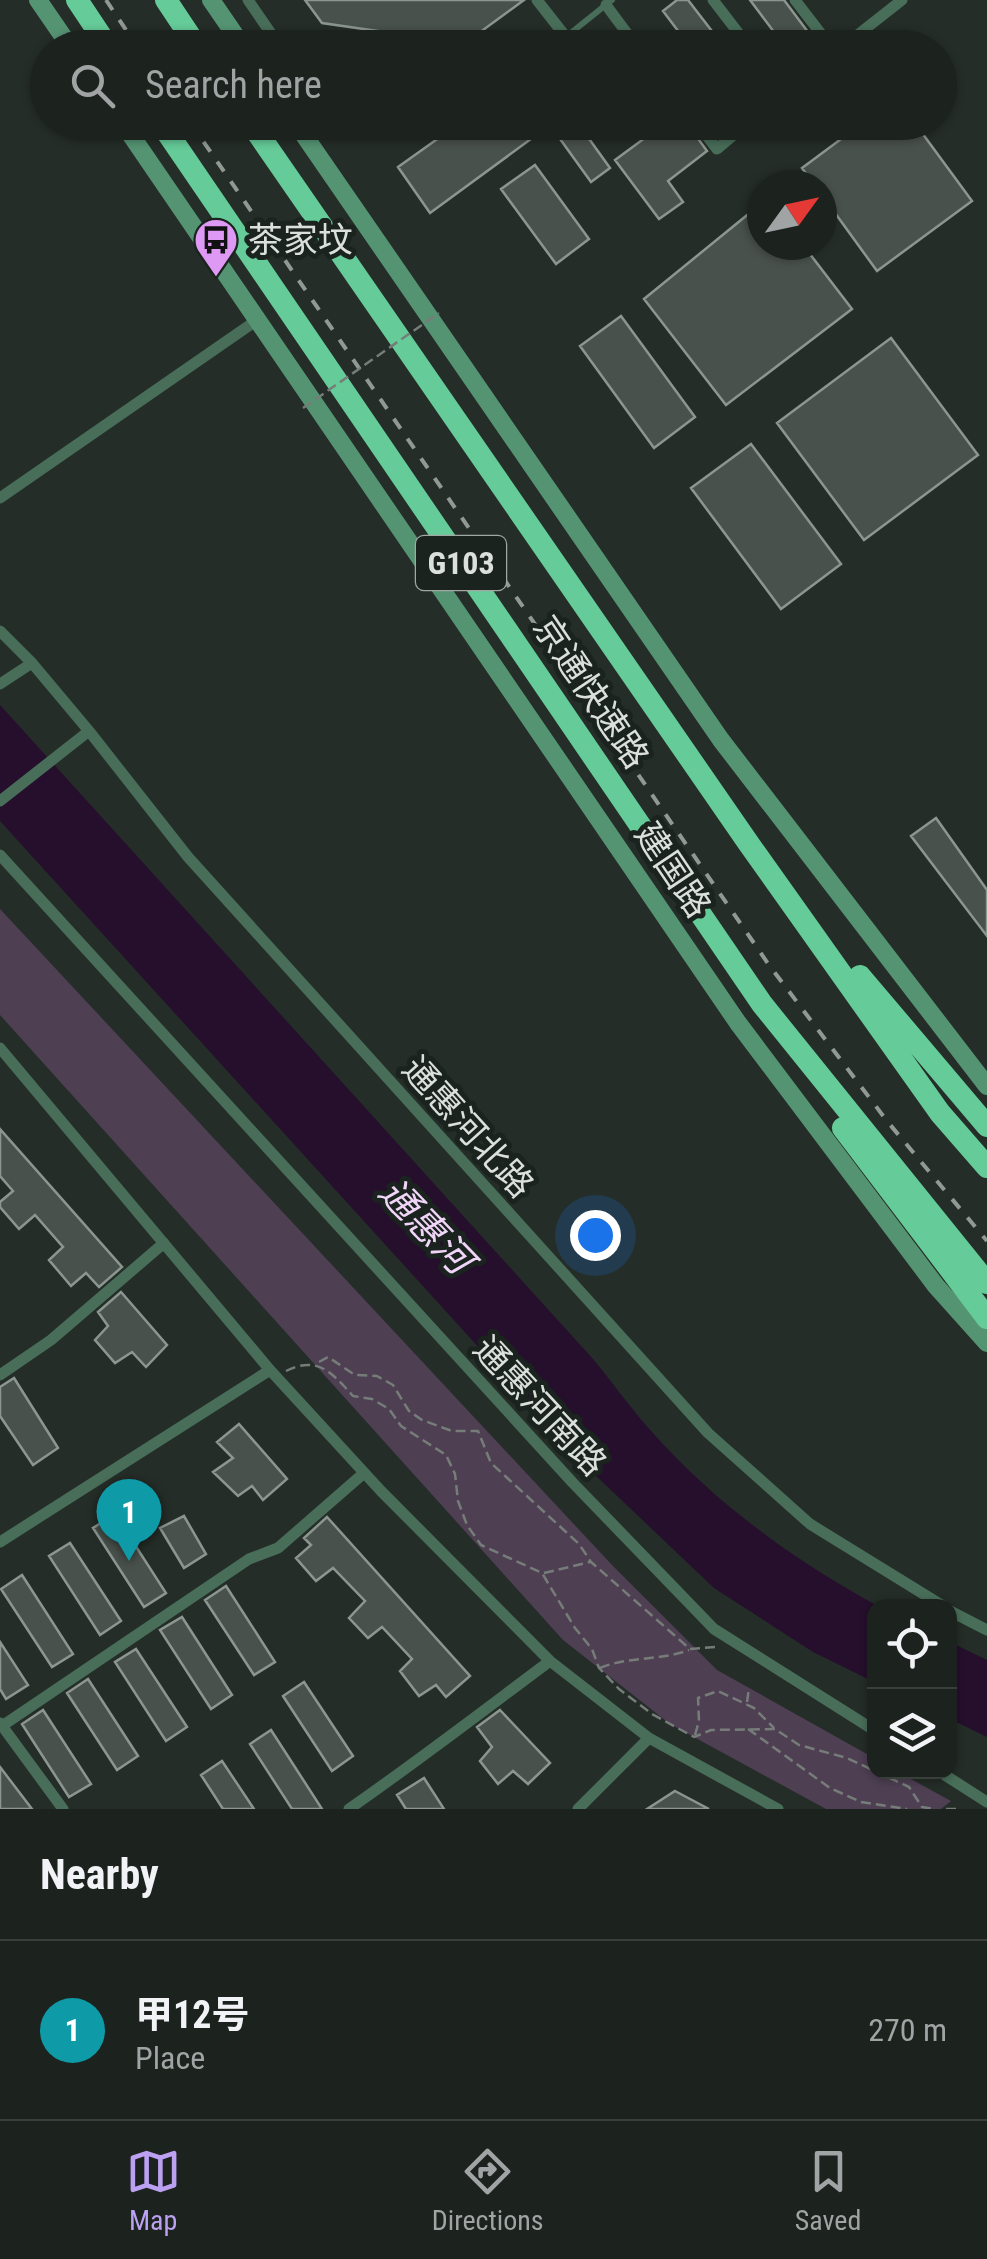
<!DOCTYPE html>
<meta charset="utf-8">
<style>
body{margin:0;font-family:"Roboto Condensed","Noto Sans SC",sans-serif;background:#292f2b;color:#f1f3f6}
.controls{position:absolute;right:30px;bottom:30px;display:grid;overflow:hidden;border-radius:20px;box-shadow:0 2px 8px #0004}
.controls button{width:90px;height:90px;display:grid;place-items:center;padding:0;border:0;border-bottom:2px solid #3a3f3c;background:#1c221e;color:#f1f3f6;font:50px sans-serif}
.compass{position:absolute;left:747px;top:170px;width:90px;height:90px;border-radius:50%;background:#1c221e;box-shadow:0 2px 8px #0004;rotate:57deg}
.you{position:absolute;left:595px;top:1235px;width:35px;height:35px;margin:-25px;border:8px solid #fff;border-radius:50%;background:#1a73e8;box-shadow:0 0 0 15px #1a73e833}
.badge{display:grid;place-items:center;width:65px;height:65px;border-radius:50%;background:#bca0f2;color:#fff;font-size:32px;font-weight:700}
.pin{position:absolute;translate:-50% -82px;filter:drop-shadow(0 2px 5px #0008)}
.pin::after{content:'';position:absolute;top:52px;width:35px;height:30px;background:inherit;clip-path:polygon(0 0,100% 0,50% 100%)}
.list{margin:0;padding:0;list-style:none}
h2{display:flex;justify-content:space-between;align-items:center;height:130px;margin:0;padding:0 40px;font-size:42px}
h2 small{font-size:32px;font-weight:400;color:#a0a4a4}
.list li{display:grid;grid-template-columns:65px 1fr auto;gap:30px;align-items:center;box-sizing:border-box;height:180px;padding:0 40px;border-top:2px solid #3a3f3c}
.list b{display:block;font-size:38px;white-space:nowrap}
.list p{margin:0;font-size:32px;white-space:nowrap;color:#a0a4a4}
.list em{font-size:32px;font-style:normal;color:#a0a4a4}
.icon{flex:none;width:55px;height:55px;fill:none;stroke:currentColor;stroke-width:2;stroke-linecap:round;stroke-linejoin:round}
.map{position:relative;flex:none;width:987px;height:1809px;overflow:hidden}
.search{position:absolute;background:#1c221e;box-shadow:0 2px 8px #0004;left:30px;right:30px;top:30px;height:110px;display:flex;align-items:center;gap:25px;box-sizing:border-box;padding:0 35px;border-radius:55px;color:#a0a4a4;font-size:38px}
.sheet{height:310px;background:#1c221e}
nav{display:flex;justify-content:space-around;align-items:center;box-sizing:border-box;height:140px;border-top:2px solid #3a3f3c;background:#1c221e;font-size:28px;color:#a0a4a4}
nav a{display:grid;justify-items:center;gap:5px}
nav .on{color:#bca0f2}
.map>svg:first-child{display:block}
.green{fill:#4e3f53}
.water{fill:#250f2c}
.building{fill:#49514c;stroke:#8c9690;stroke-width:2.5}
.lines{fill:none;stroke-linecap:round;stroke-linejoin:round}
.path{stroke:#767d79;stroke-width:2.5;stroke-dasharray:10 5;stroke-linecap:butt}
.service{stroke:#486e59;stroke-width:6}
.minor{stroke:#486e59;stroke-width:11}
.secondary{stroke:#559473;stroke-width:18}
.motorway{stroke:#65cb98;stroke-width:22}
.rail{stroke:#929995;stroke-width:4;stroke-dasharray:12 12;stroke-linecap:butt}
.path-bridge{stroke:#767d79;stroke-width:2.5;stroke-dasharray:10 5;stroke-linecap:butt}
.labels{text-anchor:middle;stroke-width:10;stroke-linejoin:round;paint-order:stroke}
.shield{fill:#1b231f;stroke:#a1a7a4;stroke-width:2.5}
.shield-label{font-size:32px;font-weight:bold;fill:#dbe0dd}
.poi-label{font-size:35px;fill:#dbe0dd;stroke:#1b231f;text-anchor:start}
.street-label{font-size:35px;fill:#dbe0dd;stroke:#1b231f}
.water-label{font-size:38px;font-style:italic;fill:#f0d5f9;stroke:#1b231f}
</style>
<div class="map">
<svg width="987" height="1809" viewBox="0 0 987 1809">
<rect width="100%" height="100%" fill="#252d28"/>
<!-- green -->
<path class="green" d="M0,909L612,1565L717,1670L874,1758V1772H898L951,1801L941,1809H826L670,1724L563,1640L0,1015Z"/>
<!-- water -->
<path class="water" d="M0,705L593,1359C613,1383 631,1409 652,1432C716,1504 794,1560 878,1606H874V1682L813,1652L714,1588L593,1473L0,821Z
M950,1642L987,1660V1737L950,1719Z"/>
<!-- building -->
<path class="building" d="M305,0H524L483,30L496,48H427L419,37L322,23Z
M677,0H688L725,48H691L663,11Z
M750,0H784L820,48H786Z
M465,122H577L610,168L591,182L550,125L430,213L398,167L450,130H461Z
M645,122H686L707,151L668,181L683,202L659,219L615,160L653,132Z
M864,122H914L972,201L877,271L822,195V185H814L802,168Z
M535,165L589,239L556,264L501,189Z
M762,203V245H803L852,309L726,405L644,299Z
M621,316L695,417L654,448L580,346Z
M891,338L978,455L864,540L777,423Z
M751,444L841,564L781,609L691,488Z
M936,818L987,890V936L911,836Z
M0,1129L122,1267L99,1287L86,1273L71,1286L49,1260L63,1247L35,1215L19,1229L0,1207V1202L13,1191L0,1176Z
M121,1292L167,1345L146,1367L132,1352L115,1363L95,1340L108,1326L98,1312Z
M14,1378L58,1448L33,1465L0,1416V1387Z
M239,1424L287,1479L263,1500L252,1486L238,1496L213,1472L233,1458L217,1442Z
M115,1514L166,1593L144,1607L93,1528Z
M184,1516L206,1554L184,1568L160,1528Z
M327,1517L470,1676L446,1697L436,1685L419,1696L400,1671L412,1659L382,1627L368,1638L349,1618L365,1601L333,1568L316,1581L296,1558L311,1545L304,1538Z
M70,1543L121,1621L100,1635L49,1556Z
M22,1575L73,1654L52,1667L1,1589Z
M226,1586L275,1662L254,1675L205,1600Z
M182,1617L232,1695L211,1709L160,1630Z
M0,1642L28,1685L6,1699L0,1689Z
M136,1649L187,1727L166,1741L115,1662Z
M88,1679L138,1756L117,1770L67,1693Z
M304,1682L353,1756L332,1771L283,1696Z
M43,1710L91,1784L69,1797L22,1724Z
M500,1710L550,1763L528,1784L513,1771L498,1784L480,1761L492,1747L477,1727Z
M271,1730L322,1809H292L250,1744Z
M222,1761L254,1809H223L201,1775Z
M0,1767L32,1809H0Z
M424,1778L444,1809H406L397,1795Z
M675,1791L709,1809H647Z"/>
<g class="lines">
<!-- path -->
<path class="path" d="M319,1362L328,1357L355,1375L377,1376L393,1385L409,1411L422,1420L452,1431H478L491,1463L579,1544L591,1562L690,1649L715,1647
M286,1371C318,1355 332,1373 353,1396L372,1399L389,1409L401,1426L446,1455L455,1474L458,1501L467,1525L481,1545L542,1573L575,1628L592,1649L599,1668L619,1689L652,1714L694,1737L711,1730L775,1729L799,1745L847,1758L909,1787L922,1807L934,1809
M544,1573L590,1562
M600,1668C629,1656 660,1661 689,1650
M747,1702L749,1688
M748,1729L830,1788L861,1802L907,1809
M695,1735L699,1721L698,1698L718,1691L754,1708L774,1728
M946,1809H956"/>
<!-- service -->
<path class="service" d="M552,48L612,0"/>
<!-- minor -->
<path class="minor" d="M248,0L279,45L298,48
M537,0L566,37
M713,0L750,48
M795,0L832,48
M606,5L638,48
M841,48L902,0
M455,122H456
M696,122L717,149L749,122
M0,498L257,320
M0,631L32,663L89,731L188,857L708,1433L810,1524L943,1606
M0,684L32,663
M0,801L89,731
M0,855L573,1483L714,1629L874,1730
M0,1048L270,1370L381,1491L550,1661L649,1738L778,1809
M0,1375L51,1340L164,1243
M0,1542L270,1370
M950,1611L987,1630
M0,1723L63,1809
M2,1726L249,1559L278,1548L364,1473
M940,1772L987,1802
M349,1809C418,1761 483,1711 550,1661
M578,1809L649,1738"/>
<!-- secondary -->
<path class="secondary" d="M38,0L71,48
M211,0L244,48
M122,122L738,1023L936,1286L987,1343
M295,122L721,740L987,1086"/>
<!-- motorway -->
<path class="motorway" d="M77,0L109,48
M166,0L198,48
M160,122L762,1004L987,1283
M250,122L749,844L940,1113L987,1167
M860,976L987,1126
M843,1128L987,1318"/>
<!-- rail -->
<path class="rail" d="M106,0L138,48
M190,122L769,965L887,1121L987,1241"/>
<!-- path-bridge -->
<path class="path-bridge" d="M303,408L439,313"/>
</g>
<!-- icons -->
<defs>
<symbol id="bus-pin" viewBox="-11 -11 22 30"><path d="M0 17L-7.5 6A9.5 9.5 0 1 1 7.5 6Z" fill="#dd99f3" stroke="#1b231f"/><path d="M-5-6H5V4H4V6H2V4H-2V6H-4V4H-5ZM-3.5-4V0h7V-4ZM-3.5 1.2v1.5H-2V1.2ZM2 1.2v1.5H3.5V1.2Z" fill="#111"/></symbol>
</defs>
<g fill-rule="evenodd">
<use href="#bus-pin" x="191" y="215" width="50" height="68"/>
</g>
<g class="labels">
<!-- shield labels -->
<rect class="shield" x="416" y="536" width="90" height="54" rx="8"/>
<g class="shield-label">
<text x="461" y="574">G103</text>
</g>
<!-- poi labels -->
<g class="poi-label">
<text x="248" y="252">茶家坟</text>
</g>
<!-- street labels -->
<g class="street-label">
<text transform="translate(591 692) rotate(56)" y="12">京通快速路</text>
<text transform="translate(673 870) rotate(56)" y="12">建国路</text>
<text transform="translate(468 1127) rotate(48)" y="12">通惠河北路</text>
<text transform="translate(540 1406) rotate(47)" y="12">通惠河南路</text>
</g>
<!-- water labels -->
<g class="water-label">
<text transform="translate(426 1226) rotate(46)" y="13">通惠河</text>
</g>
</g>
</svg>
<div class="controls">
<button><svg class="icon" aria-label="locate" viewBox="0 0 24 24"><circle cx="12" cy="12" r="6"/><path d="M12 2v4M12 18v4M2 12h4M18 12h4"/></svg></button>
<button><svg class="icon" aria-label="layers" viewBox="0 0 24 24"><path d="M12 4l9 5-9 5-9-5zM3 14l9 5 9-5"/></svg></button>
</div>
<svg class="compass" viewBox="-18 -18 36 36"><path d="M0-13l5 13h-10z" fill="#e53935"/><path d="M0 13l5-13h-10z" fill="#a0a4a4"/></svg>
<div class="you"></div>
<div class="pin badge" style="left:129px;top:1561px;background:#0f9aa8">1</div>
<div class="search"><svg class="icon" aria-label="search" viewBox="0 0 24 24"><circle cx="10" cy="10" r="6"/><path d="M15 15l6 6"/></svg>Search here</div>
</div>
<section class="sheet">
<h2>Nearby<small></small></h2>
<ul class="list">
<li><span class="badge" style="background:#0f9aa8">1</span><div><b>甲12号</b><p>Place</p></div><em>270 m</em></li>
</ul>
</section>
<nav>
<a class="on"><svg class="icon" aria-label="map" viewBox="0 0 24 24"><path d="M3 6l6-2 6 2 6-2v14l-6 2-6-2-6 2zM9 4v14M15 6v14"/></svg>Map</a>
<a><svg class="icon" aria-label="directions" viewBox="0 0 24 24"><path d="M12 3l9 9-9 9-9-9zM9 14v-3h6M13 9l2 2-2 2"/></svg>Directions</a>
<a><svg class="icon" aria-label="saved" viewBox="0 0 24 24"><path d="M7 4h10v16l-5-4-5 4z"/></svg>Saved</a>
</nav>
